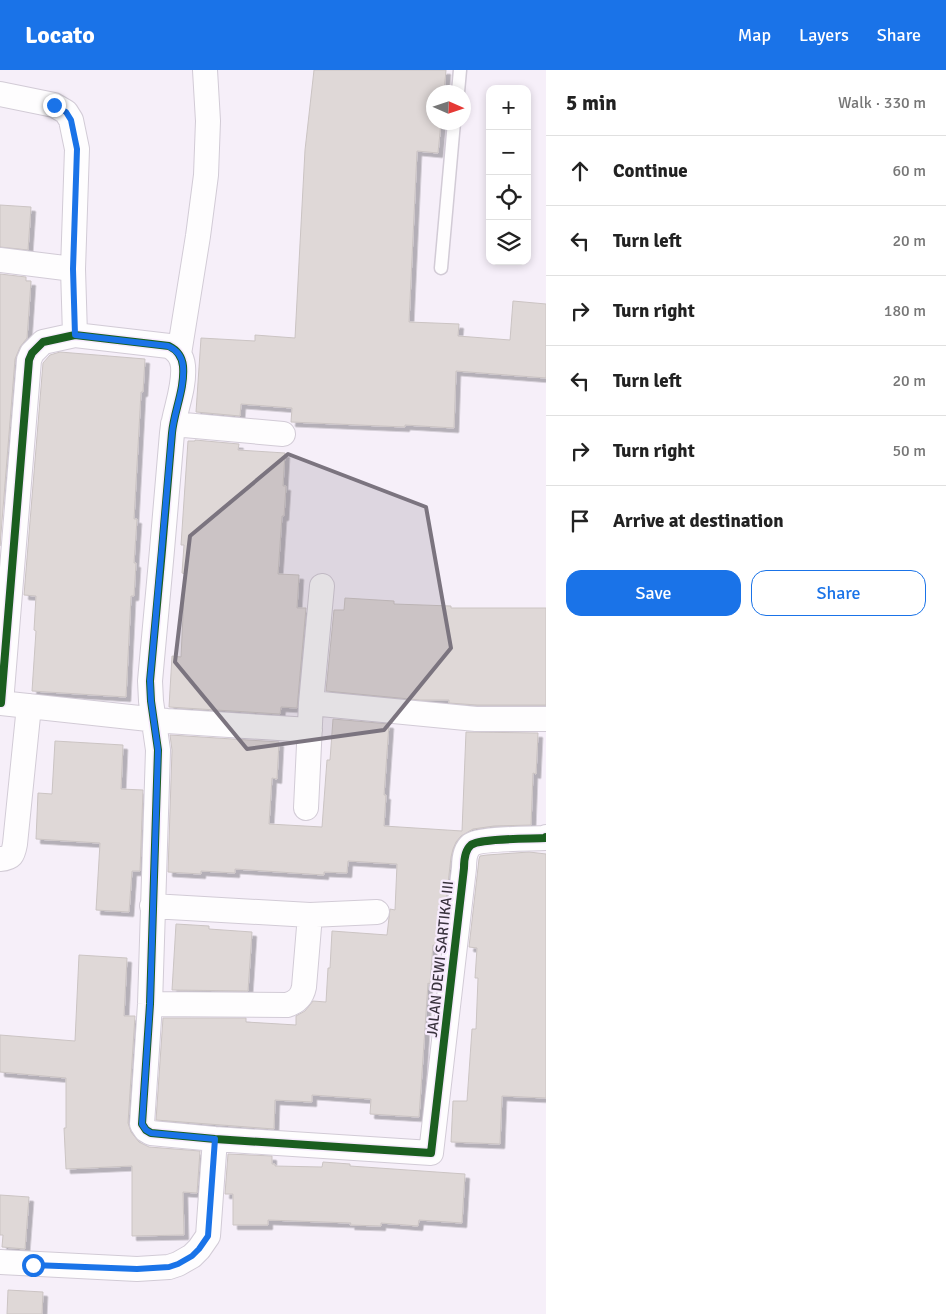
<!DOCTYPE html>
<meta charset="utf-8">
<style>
body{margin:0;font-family:Signika,sans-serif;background:#f2f2f2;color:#222}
.controls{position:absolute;right:15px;top:15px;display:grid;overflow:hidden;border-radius:10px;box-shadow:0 2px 8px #0003}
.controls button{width:45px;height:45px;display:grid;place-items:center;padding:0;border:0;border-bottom:1px solid #e0e0e0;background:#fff;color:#222;font:25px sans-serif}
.compass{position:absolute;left:426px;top:15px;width:45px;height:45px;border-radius:50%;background:#fff;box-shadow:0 2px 8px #0003;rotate:93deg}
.stop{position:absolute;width:15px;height:15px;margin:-11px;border:4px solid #1a73e8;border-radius:50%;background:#fff}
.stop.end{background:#1a73e8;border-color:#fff;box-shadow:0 1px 5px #0008}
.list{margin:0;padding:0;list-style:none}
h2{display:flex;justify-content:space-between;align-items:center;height:65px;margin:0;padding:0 20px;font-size:21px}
h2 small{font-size:16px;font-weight:400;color:#767676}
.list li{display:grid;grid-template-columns:32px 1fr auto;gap:15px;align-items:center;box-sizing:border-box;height:70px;padding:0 20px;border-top:1px solid #e0e0e0}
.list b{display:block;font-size:19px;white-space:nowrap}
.list em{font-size:16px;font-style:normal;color:#767676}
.actions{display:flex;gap:10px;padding:15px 20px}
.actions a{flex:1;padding:11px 0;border:1px solid #1a73e8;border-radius:15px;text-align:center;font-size:18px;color:#1a73e8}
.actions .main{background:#1a73e8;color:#fff}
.icon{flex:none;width:28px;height:28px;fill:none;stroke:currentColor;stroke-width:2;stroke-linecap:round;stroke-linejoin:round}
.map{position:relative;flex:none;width:546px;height:1244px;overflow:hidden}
header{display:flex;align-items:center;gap:30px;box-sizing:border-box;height:70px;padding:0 25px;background:#1a73e8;color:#fff}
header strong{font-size:24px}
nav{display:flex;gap:28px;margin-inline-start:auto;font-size:18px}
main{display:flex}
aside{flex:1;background:#fff}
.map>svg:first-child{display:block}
.building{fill:#dfd8d7;stroke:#cbc4c3;filter:url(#shadow)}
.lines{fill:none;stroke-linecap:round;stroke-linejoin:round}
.service-casing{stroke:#d2cbd6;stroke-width:15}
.minor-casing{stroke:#d2cbd6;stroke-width:26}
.service{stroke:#fefdfe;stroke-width:12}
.minor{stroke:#fefdfe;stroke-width:24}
.cycleway-casing{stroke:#f7ebfd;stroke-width:11}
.cycleway{stroke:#1b5e20;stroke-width:8}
.route{stroke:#1a73e8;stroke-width:6}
.marked{fill:#7b747f;fill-opacity:0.2;stroke:#7b747f;stroke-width:4;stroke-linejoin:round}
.labels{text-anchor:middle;stroke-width:4.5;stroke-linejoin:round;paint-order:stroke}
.street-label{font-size:15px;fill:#39323d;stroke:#f7ebfd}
</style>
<header>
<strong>Locato</strong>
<nav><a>Map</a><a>Layers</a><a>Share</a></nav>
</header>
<main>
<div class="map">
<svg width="546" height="1244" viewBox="0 0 546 1244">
<defs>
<filter id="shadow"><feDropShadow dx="4.5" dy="4.5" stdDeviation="0" flood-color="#0004"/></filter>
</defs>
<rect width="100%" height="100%" fill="#f6eff9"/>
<!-- building -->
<path class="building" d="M314,0H446L444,22H434V52H441L438,83L417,81L409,252L459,254L458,266L510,270L513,231L546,234V308L456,301L454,358L405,355V357L291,352L292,338L241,334L240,346L196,342L201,268L255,271V265L295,268L305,80Z
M0,135L31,137L28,180L0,177Z
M0,204L26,207V211H31L27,268L20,277L15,289L0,476Z
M60,282L145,289L143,322H141L134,449H137L134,493H136L134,526H131L126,627L32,621L36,561L34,560L36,526L24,525L43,293L50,285Z
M195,370L239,374L238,380L285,383L283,416H286L284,446H282L278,504L299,505L297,538H306L297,638L281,637L280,644L169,637L172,586L181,587L185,504L182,503L184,475H181L188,371H195Z
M345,528L394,531V534L451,536V538H546V635H477L449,633V630H420L326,621L334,540H344Z
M333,649L389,654L384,725H386L384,756L462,761L466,662L538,663L536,704L533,703L531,755L494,756L473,759L461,766L456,772L453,779L451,787L441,876L433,875L430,914L428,913L419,1047L370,1044L371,1029L312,1025V1032L275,1030L274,1059L156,1050L163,948H246V952L296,955V946L305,941L313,931L326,932L328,898H330L332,861L387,865L390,839L395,840L397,794L348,791L347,803L324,802V805L235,799V803L201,801V804L168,802L172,680L170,665L279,672L277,709L272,708L269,754L322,757L327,690H330Z
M55,671L123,675L121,719L143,720L140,801H132L129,842L96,840L100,773L36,769L38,723L52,724Z
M529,782L546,784V1028L502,1026L500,1074L451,1072L453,1031H467L472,959H476L478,908H475L477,878L469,877L479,789L480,786L487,785Z
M176,854L209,856V859L252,862L248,921L172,920Z
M79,885L127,888L124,946H135L128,1053L131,1062L139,1072L149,1077L200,1081L197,1123L183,1122L184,1165L132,1166V1096L66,1099L64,1058H66V1008L0,1002V965L75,971Z
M228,1084L272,1086V1094H275V1096L322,1097L323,1092L350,1094V1096L465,1104L462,1153L419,1150L418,1156L381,1153V1156L350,1155L351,1153L268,1150V1155H233V1124H225Z
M0,1125L29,1127L25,1179L2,1177L3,1165H0Z
M8,1220L43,1222L42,1244H7Z"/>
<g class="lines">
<defs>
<path id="service" d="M458,22L460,0
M441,198L454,52"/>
<path id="minor" d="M0,24L54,35L66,42L71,50L77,79L73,199L75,265
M0,190L73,199
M179,284L198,166L206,105L208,51L205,0
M173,354L283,364
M0,633L167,651L310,660
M1,633L29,290L32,283L43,272L75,265L169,276C177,280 182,286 183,296C185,319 174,341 172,363C165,446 158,528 150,611L151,631L158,680L150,934L142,1054L146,1060L151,1063L215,1069L431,1083L464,798C464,791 465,780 471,775C480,768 532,769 546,768V767
M311,633L476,649H546
M306,738L311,633L322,516
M0,789C12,788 13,785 15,774L29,636
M152,836L310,845L377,842
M150,934L287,935C297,932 302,927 304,917L310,845
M0,1192L137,1199L169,1197L178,1194L192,1186L199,1179L208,1166L215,1069"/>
</defs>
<!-- service casing -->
<use href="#service" class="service-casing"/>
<!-- minor casing -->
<use href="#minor" class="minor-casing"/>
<!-- service -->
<use href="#service" class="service"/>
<!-- minor -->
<use href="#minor" class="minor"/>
<defs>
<path id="cycleway" d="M1,633L29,290L32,283L43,272L75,265L169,276C177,280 182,286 183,296C185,319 174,341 172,363C165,446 158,528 150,611L151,631L158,680L150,934L142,1054L146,1060L151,1063L215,1069L431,1083L464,798C464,791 465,780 471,775C480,768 532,769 546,768V767"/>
</defs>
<!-- cycleway casing -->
<use href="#cycleway" class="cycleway-casing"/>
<!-- cycleway -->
<use href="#cycleway" class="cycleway"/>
</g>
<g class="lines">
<!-- route -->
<path class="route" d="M33,1195L137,1199L169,1197L178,1194L192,1186L199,1179L208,1166L215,1069L151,1063L146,1060L142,1054L150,934L158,680L151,631L150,610C158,528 165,446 172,363C174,341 185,319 183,296C182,286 177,280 168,276L75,265L73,199L77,79L71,50L66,42L54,35"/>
</g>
<!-- marked area -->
<path class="marked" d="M288,384L426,437L451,578L384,660L247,679L175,592L190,466Z"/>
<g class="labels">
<!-- street labels -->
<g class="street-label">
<text transform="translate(440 889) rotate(-84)" y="5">JALAN DEWI SARTIKA III</text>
</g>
</g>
</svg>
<div class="controls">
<button>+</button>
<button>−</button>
<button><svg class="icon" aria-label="locate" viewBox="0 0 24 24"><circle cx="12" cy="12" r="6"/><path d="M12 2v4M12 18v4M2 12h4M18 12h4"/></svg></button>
<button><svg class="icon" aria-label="layers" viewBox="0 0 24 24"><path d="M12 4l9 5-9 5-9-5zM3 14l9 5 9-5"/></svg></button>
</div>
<svg class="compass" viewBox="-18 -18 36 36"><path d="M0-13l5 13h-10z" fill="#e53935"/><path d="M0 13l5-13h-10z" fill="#767676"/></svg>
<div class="stop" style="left:33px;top:1195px"></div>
<div class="stop end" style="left:54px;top:35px"></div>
</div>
<aside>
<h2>5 min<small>Walk · 330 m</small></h2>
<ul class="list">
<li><svg class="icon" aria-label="ahead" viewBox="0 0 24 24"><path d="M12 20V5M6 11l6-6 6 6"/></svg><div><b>Continue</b></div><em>60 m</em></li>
<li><svg class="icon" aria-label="left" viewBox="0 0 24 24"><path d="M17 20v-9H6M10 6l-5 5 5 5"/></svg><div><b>Turn left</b></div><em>20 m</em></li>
<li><svg class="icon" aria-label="right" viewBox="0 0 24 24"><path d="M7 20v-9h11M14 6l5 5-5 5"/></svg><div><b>Turn right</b></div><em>180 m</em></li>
<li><svg class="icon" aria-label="left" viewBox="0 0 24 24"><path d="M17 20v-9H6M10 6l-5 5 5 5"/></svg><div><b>Turn left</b></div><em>20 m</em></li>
<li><svg class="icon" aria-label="right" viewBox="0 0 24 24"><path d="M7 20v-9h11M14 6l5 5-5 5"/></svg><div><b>Turn right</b></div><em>50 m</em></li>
<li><svg class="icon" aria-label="arrive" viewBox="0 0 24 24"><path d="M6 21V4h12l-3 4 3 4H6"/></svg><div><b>Arrive at destination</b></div></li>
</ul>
<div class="actions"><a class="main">Save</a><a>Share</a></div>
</aside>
</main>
